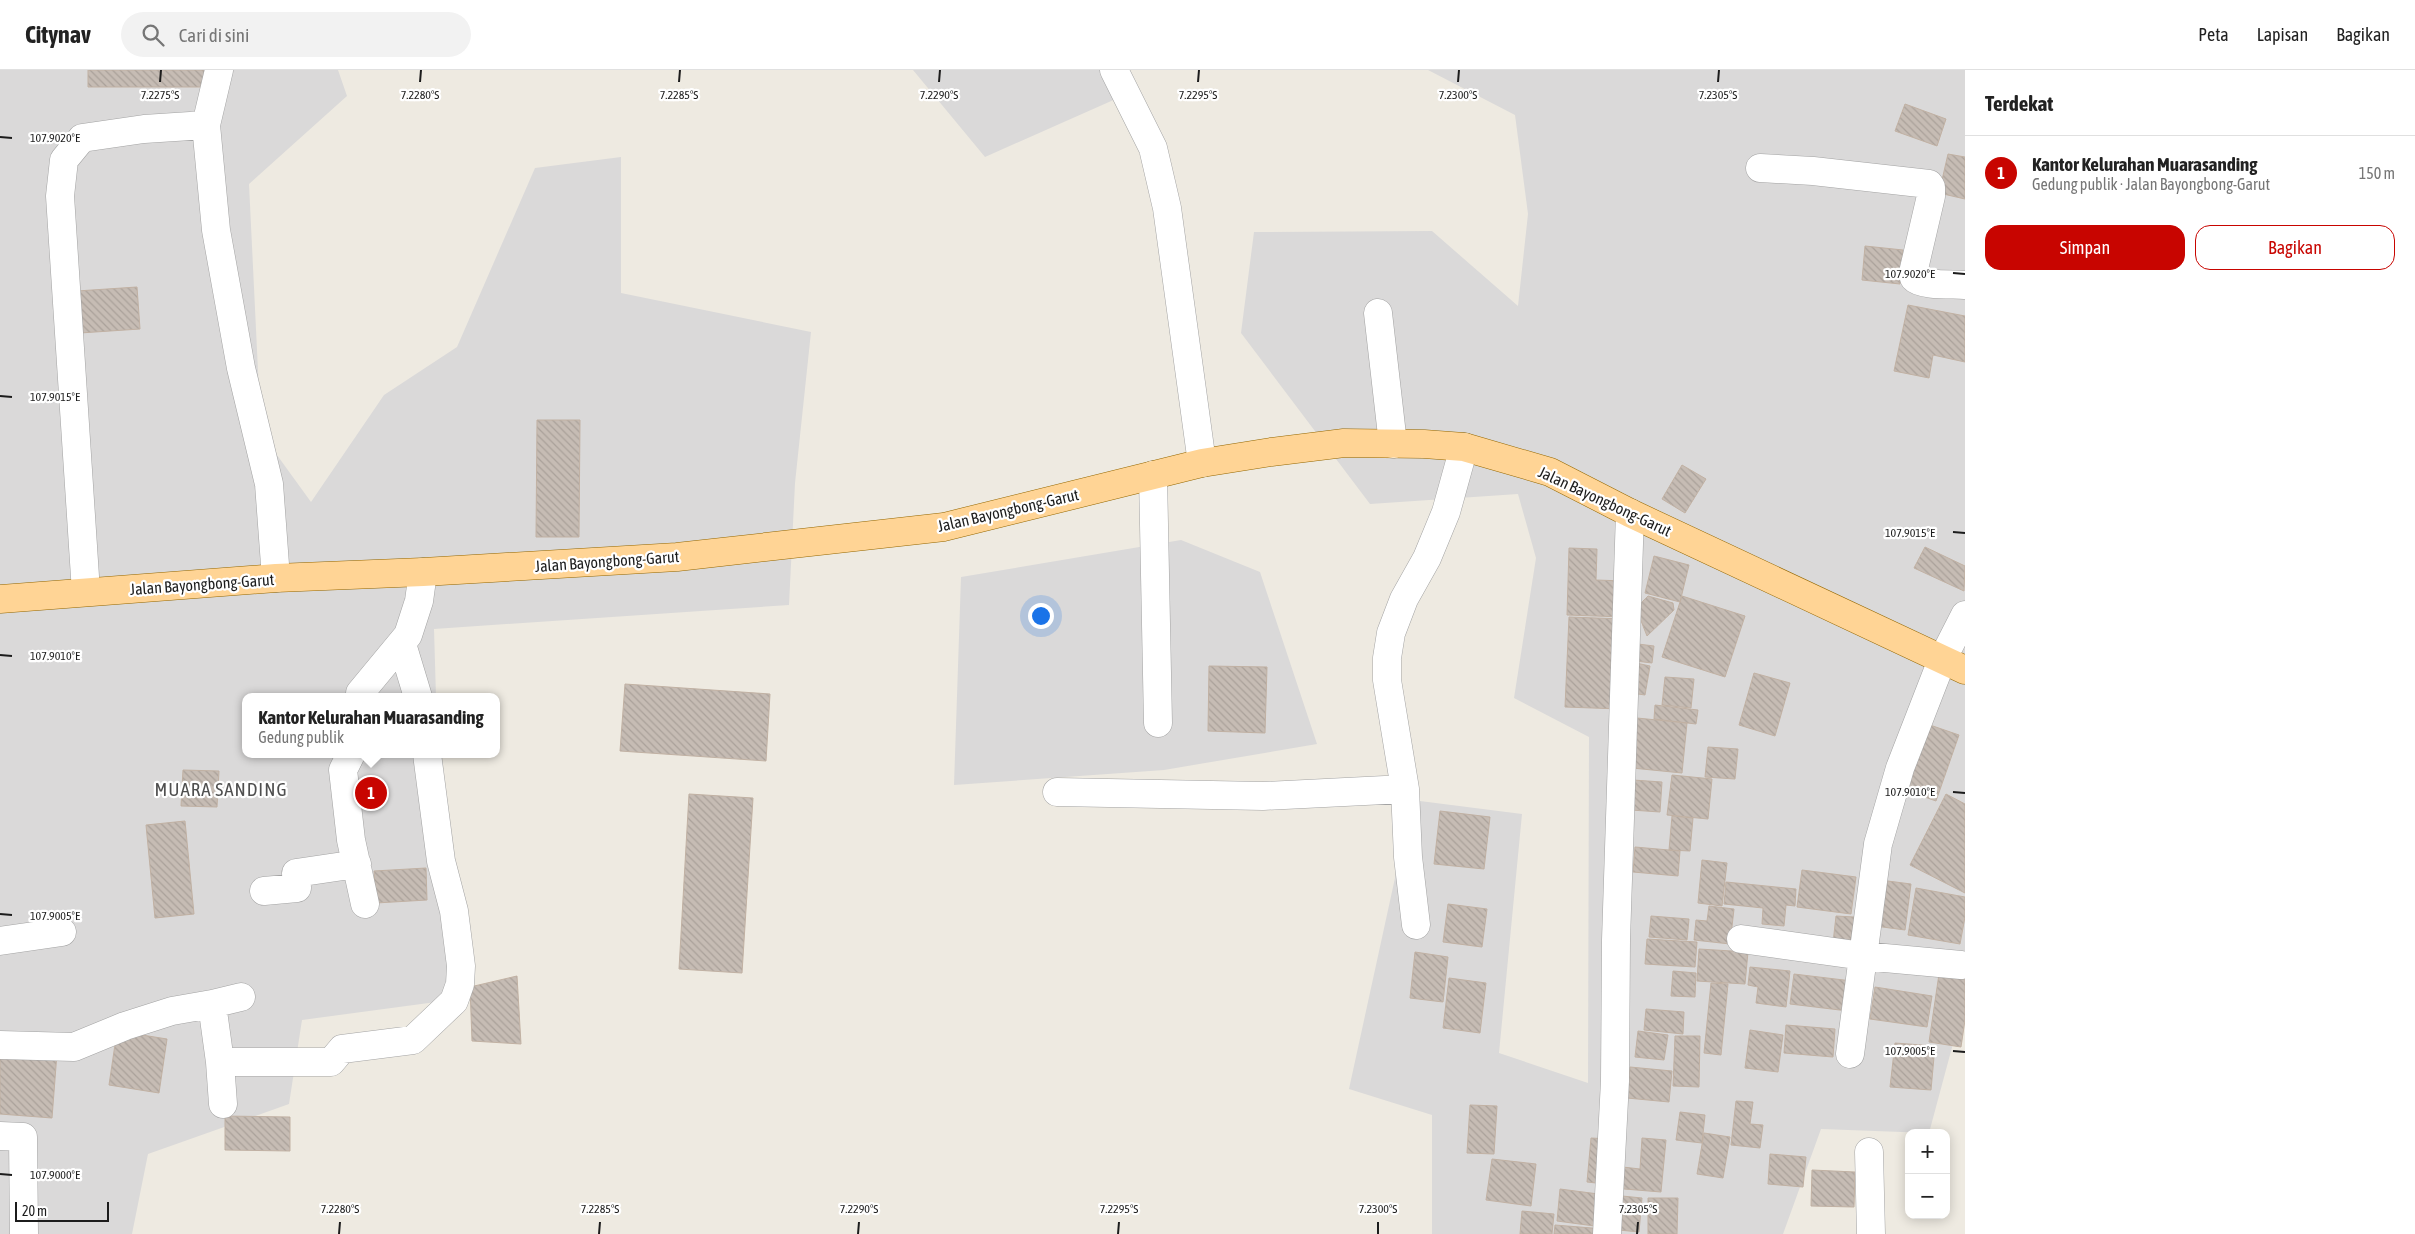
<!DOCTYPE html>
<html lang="id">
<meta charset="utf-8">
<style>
body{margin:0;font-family:"Asap Condensed",sans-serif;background:#f2f2f2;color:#222}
.controls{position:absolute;right:15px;bottom:15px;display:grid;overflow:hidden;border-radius:10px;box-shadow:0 2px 12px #0003}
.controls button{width:45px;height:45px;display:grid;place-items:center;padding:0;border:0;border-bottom:1px solid #e0e0e0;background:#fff;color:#222;font:25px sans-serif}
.scale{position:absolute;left:15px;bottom:12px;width:94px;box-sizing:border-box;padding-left:5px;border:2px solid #1c1c1c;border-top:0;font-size:14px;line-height:18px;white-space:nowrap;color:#1c1c1c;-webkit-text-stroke:4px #fff;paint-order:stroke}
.you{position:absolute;left:1040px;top:545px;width:18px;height:18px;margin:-12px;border:4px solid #fff;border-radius:50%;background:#1a73e8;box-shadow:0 0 0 8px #1a73e833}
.badge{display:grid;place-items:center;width:32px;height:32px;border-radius:50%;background:#c80500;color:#fff;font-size:16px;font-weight:700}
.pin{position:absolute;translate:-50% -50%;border:2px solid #fff;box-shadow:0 1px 5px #0006}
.popup{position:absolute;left:242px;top:623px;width:258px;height:65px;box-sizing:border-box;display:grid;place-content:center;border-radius:10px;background:#fff;filter:drop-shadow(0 1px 4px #0005);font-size:16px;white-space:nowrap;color:#767676}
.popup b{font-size:19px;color:#222}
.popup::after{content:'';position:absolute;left:50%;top:100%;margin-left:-10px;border:10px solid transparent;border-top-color:#fff}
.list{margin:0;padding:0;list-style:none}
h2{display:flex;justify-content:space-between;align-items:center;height:65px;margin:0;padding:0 20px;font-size:21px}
h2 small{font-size:16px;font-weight:400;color:#767676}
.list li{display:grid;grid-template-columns:32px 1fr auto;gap:15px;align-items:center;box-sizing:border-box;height:75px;padding:0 20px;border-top:1px solid #e0e0e0}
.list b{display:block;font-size:19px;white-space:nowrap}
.list p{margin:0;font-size:16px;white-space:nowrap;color:#767676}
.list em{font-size:16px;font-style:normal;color:#767676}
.actions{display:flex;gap:10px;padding:15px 20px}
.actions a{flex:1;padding:11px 0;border:1px solid #c80500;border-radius:15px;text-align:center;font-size:18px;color:#c80500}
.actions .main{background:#c80500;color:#fff}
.icon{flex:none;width:28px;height:28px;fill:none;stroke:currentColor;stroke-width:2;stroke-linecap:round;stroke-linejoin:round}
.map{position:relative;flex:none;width:1965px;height:1164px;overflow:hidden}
header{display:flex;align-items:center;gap:30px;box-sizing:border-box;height:70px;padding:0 25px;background:#fff;border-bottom:1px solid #e0e0e0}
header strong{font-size:24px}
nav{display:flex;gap:28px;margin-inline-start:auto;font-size:18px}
.search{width:350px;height:45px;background:#f2f2f2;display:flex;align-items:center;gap:12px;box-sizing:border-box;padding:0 18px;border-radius:28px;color:#767676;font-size:19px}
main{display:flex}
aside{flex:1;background:#fff}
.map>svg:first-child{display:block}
.residential{fill:#dad9d9}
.building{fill:url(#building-back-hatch);stroke:#c1b1a3}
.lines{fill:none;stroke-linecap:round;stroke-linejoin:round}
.street-casing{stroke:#a3a3a3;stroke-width:29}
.primary-casing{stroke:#946700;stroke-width:29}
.street{stroke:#fff;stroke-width:28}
.primary{stroke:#ffd495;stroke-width:28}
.ticks{fill:none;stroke:#1c1c1c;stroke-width:2}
.labels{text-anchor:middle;stroke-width:4.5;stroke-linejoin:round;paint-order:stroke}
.street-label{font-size:16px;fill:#1c1c1c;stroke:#fff}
.quarter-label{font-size:19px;letter-spacing:1px;fill:#4f4f4f;stroke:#fff}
.ticks-label{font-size:12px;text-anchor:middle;fill:#1c1c1c;stroke:#fff;stroke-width:4.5;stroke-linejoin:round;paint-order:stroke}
</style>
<header>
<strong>Citynav</strong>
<div class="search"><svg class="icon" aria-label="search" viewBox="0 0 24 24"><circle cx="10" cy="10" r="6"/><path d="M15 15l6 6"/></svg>Cari di sini</div>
<nav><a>Peta</a><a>Lapisan</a><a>Bagikan</a></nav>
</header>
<main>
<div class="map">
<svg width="1965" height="1164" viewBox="0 0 1965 1164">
<defs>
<pattern id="building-back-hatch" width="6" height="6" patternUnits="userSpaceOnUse" patternTransform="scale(1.25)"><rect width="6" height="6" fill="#c6bcb4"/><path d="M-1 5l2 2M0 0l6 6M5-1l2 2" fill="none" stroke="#aaa19a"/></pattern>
</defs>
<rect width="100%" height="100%" fill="#eeeae1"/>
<!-- residential -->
<path class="residential" d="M0,0H338L347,26L249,114L261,363L311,432L384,325L457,277L535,98L621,87V223L811,262L795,413L789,535L434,559L436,627H246V684H439L451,930L302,950L289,1034L148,1084L132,1164H0Z
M913,0H1108L1127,24L985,87Z
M1428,0H1965V929L1929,1063L1821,1059L1783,1164H1432V1045L1349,1019L1412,730L1522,744L1499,983L1588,1013L1589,667L1514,628L1536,488L1518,424L1370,434L1241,263L1254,162L1432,161L1518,236L1528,144L1515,45Z
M1181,470L1260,502L1317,674L1164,700L954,715L961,507Z"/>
<!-- building -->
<path class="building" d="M88,0H205L204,17H88Z
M1905,34L1946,49L1937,76L1895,61Z
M1948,84L1965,87V129L1939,123Z
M1865,176L1903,180L1900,214L1862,210Z
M137,217L140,259L80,263L77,221Z
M1908,235L1965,246V292L1933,285L1929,308L1894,301Z
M537,350H580L579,467H536Z
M1682,395L1706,409L1685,443L1662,429Z
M1925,477L1965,496L1964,521L1914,498Z
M1569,478L1597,479L1596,510L1624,511L1623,547L1567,545Z
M1654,486L1689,495L1680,532L1645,523Z
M1648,526L1673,533L1674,540L1647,566L1636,538Z
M1682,526L1745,546L1725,607L1662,587Z
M1569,547L1624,549L1620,639L1565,637Z
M1630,573L1654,576L1652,593L1627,590Z
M1636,593L1650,596L1645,625L1631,623Z
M1209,596L1267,597L1265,663L1208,661Z
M1754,603L1790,613L1775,666L1739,655Z
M1665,607L1694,609L1691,638L1662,635Z
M625,614L770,624L766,691L620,681Z
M1655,635L1698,640L1696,654L1654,649Z
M1637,648L1687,653L1682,703L1632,698Z
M1927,654L1959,665L1936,731L1905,720Z
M1708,677L1738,679L1735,709L1705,707Z
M183,700L219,701L217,737L181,736Z
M1672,705L1712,709L1708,749L1667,745Z
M1633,710L1662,712L1660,742L1631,740Z
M689,724L753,728L742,903L679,899Z
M1946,724L1965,734V823L1910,795Z
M1440,741L1490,747L1484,799L1434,794Z
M1672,746L1693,748L1690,781L1669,780Z
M185,751L194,844L155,848L146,755Z
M1635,777L1680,781L1678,806L1633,802Z
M1702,790L1727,793L1722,836L1698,833Z
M426,798L427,830L376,833L374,801Z
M1802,800L1856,807L1851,844L1797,837Z
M1880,810L1911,814L1905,860L1875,856Z
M1726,812L1796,819L1795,836L1786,835L1784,856L1762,854L1763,838L1724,834Z
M1916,818L1965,827V847L1960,874L1908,865Z
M1448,834L1487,839L1482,877L1443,872Z
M1709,836L1734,839L1730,874L1694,870L1696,850L1707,851Z
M1651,846L1689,849L1687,870L1649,867Z
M1836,846L1854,847L1852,875L1833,873Z
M1647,869L1697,872L1695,897L1645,894Z
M1699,879L1748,882L1745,914L1697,911Z
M1415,882L1448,887L1443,932L1410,928Z
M1750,897L1790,901L1786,937L1756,933L1758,917L1748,915Z
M1673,901L1696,903L1695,927L1671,926Z
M1794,904L1852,911L1848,941L1790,934Z
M1939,904L1965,908V950L1961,977L1929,972Z
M517,906L521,974L472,971L470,917Z
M1449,908L1486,913L1480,963L1443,958Z
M1711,913L1728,914L1721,985L1704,983Z
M1875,917L1932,926L1927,957L1870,949Z
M1646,939L1684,942L1683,964L1644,960Z
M1786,955L1835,959L1833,987L1784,983Z
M1750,960L1783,965L1778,1002L1745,998Z
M117,961L167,969L159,1023L109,1015Z
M1638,961L1668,965L1664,990L1635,987Z
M1675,966H1700L1699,1017L1673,1016Z
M1895,973L1935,976L1931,1020L1890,1017Z
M0,979L57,983L52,1048L0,1044Z
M1630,997L1672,1001L1669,1032L1627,1028Z
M1736,1031L1753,1032L1750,1054L1763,1055L1760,1078L1731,1075Z
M1470,1035L1497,1036L1494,1084L1467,1083Z
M1680,1042L1705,1045L1702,1073L1676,1070Z
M225,1046L290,1047V1081L225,1080Z
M1704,1063L1730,1067L1723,1108L1697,1104Z
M1591,1068L1609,1069L1605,1114L1587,1112Z
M1642,1068L1666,1070L1661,1122L1612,1118L1614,1096L1640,1099Z
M1770,1084L1806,1087L1803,1117L1768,1114Z
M1492,1089L1536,1094L1531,1136L1486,1130Z
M1812,1100L1855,1102L1854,1137L1811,1136Z
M1560,1119L1606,1125L1602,1157L1557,1151Z
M1612,1125L1642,1128L1639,1162L1609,1159Z
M1648,1128H1678L1677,1164H1648Z
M1522,1141L1554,1144L1552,1164H1520Z
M1555,1155L1604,1159L1603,1164H1554Z"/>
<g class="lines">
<defs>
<path id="street" d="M219,0L206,55L216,160L241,298L269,414L276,508
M1114,0L1153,78L1167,138L1202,393
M1760,98L1813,101L1929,114L1931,117V126L1913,203L1914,208C1921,216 1953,214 1965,215
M1378,243L1393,374
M1153,405L1158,653
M86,522L60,126L64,90L82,68L144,59L206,55
M402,574L418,627
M360,627V623L408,565L419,531L423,502
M351,684L343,700L351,770L365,834
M1057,722L1263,726L1405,719
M264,821L297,818L296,803L357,794
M1416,855L1408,787L1405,719L1387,610V588L1391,563L1404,529L1427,488L1446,442L1464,377
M1741,869L1863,886L1961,895
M0,871L62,862
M212,934L241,927
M0,975L74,977L125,956L172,941L212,934L220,992H331L342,979L413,970L454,931L460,914L461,896L454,841L441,791L427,684
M1850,984L1878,774L1900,698L1942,590L1965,545
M220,992L223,1034
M0,1066L23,1067L24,1164
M1869,1082L1871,1164
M1607,1164L1615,1011L1616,870L1630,443"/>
<path id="primary" d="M0,529L276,508L423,502L677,487L944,457L1202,393L1271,382L1344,373L1424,374L1464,377L1550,402L1630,443L1965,600"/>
</defs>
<!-- street casing -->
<use href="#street" class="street-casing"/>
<!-- primary casing -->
<use href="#primary" class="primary-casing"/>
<!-- street -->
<use href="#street" class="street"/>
<!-- primary -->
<use href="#primary" class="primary"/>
</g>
<!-- ticks -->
<path class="ticks" d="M160,12L161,0M420,12L421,0M679,12L680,0M939,12L940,0M1198,12L1199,0M1458,12L1459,0M1718,12L1719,0M0,67L12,68M1953,203L1965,204M0,326L12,327M1953,462L1965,463M0,585L12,586M1953,722L1965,723M0,844L12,845M1953,981L1965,982M0,1104L12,1105M339,1164L340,1152M599,1164L600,1152M858,1164L859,1152M1118,1164L1119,1152M1378,1164V1152M1637,1164L1638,1152"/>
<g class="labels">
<!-- street labels -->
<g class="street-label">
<text transform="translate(1605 431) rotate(25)" y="6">Jalan Bayongbong-Garut</text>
<text transform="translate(1008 440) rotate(-13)" y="6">Jalan Bayongbong-Garut</text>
<text transform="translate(607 491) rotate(-4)" y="6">Jalan Bayongbong-Garut</text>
<text transform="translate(202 514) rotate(-4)" y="6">Jalan Bayongbong-Garut</text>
</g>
<!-- quarter labels -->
<g class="quarter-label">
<text x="221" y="726">MUARA SANDING</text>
</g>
</g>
<g class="ticks-label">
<text x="160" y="29">7.2275°S</text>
<text x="420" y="29">7.2280°S</text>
<text x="679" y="29">7.2285°S</text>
<text x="939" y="29">7.2290°S</text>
<text x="1198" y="29">7.2295°S</text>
<text x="1458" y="29">7.2300°S</text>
<text x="1718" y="29">7.2305°S</text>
<text x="55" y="72">107.9020°E</text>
<text x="1910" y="208">107.9020°E</text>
<text x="55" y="331">107.9015°E</text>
<text x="1910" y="467">107.9015°E</text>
<text x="55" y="590">107.9010°E</text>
<text x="1910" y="726">107.9010°E</text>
<text x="55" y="850">107.9005°E</text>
<text x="1910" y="985">107.9005°E</text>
<text x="55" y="1109">107.9000°E</text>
<text x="340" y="1143">7.2280°S</text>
<text x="600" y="1143">7.2285°S</text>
<text x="859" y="1143">7.2290°S</text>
<text x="1119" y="1143">7.2295°S</text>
<text x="1378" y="1143">7.2300°S</text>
<text x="1638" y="1143">7.2305°S</text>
</g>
</svg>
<div class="controls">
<button>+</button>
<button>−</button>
</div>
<div class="scale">20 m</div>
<div class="you"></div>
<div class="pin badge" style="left:371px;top:723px">1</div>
<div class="popup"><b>Kantor Kelurahan Muarasanding</b>Gedung publik</div>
</div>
<aside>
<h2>Terdekat<small></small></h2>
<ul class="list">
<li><span class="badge">1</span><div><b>Kantor Kelurahan Muarasanding</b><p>Gedung publik · Jalan Bayongbong-Garut</p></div><em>150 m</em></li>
</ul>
<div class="actions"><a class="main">Simpan</a><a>Bagikan</a></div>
</aside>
</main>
